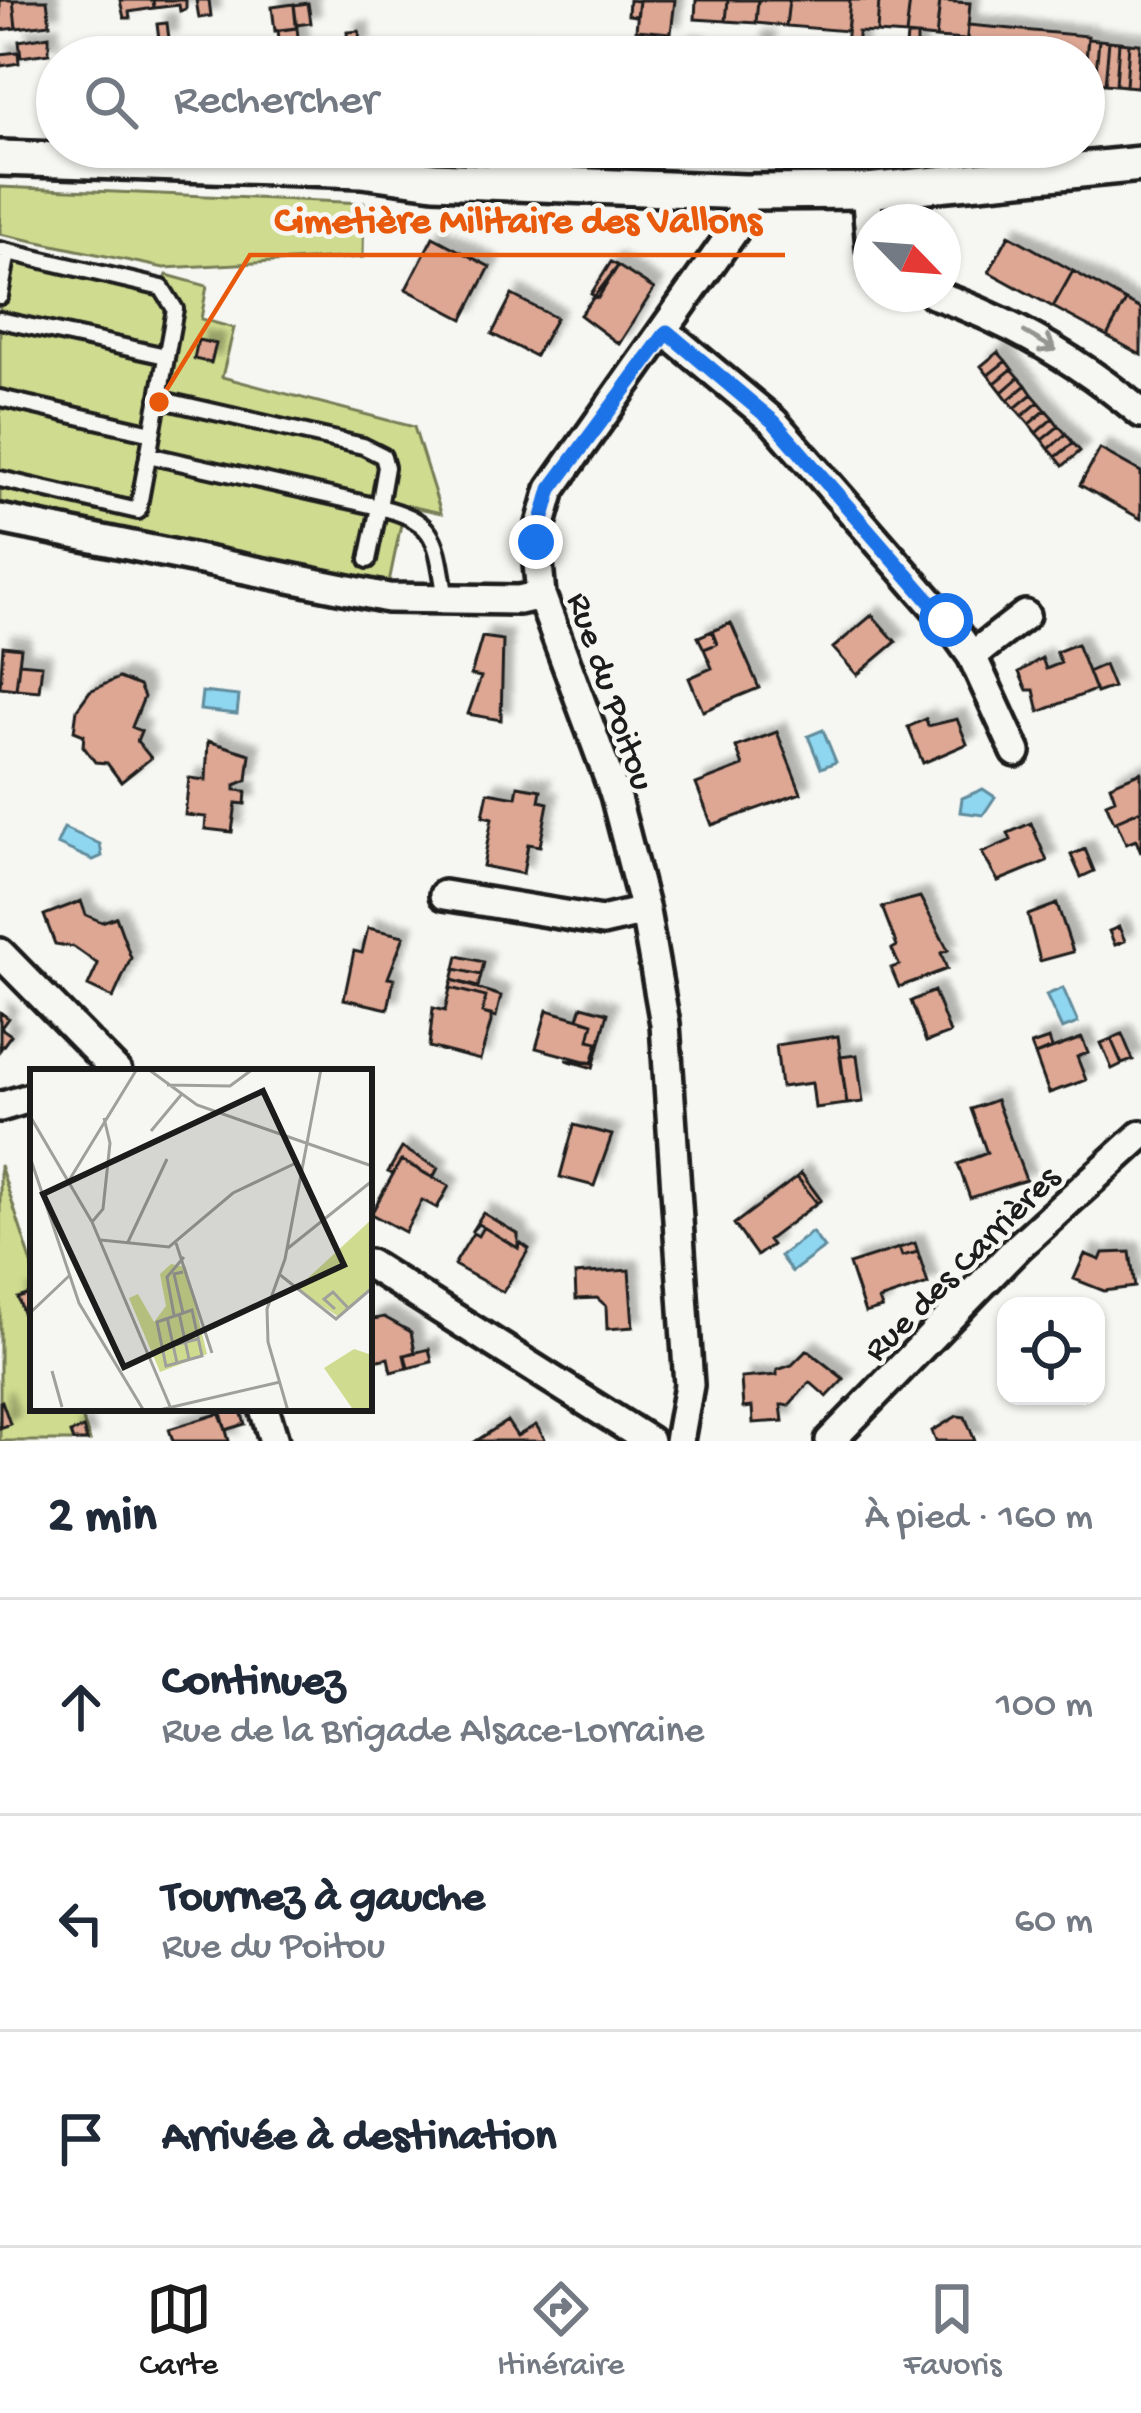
<!DOCTYPE html>
<html lang="fr">
<meta charset="utf-8">
<style>
body{margin:0;font-family:"Gochi Hand",sans-serif;background:#f6f6f7;color:#1f2937}
.controls{position:absolute;right:36px;bottom:36px;display:grid;overflow:hidden;border-radius:24px;box-shadow:0 3px 9px #0004}
.controls button{width:108px;height:108px;display:grid;place-items:center;padding:0;border:0;border-bottom:3px solid #e0e1e3;background:#fff;color:#1f2937;font:60px sans-serif}
.compass{position:absolute;left:853px;top:204px;width:108px;height:108px;border-radius:50%;background:#fff;box-shadow:0 3px 9px #0004;rotate:115deg}
.stop{position:absolute;width:36px;height:36px;margin:-27px;border:9px solid #1a73e8;border-radius:50%;background:#fff}
.stop.end{background:#1a73e8;border-color:#fff;box-shadow:0 3px 12px #0008}
.list{margin:0;padding:0;list-style:none}
h2{display:flex;justify-content:space-between;align-items:center;height:156px;margin:0;padding:0 48px;font-size:51px}
h2 small{font-size:39px;font-weight:400;color:#747a83}
.list li{display:grid;grid-template-columns:78px 1fr auto;gap:36px;align-items:center;box-sizing:border-box;height:216px;padding:0 48px;border-top:3px solid #e0e1e3}
.list b{display:block;font-size:45px;white-space:nowrap}
.list p{margin:0;font-size:39px;white-space:nowrap;color:#747a83}
.list em{font-size:39px;font-style:normal;color:#747a83}
.icon{flex:none;width:66px;height:66px;fill:none;stroke:currentColor;stroke-width:2;stroke-linecap:round;stroke-linejoin:round}
.map{position:relative;flex:none;width:1141px;height:1441px;overflow:hidden}
.search{position:absolute;background:#fff;box-shadow:0 3px 9px #0004;left:36px;right:36px;top:36px;height:132px;display:flex;align-items:center;gap:30px;box-sizing:border-box;padding:0 42px;border-radius:66px;color:#747a83;font-size:45px}
.sheet{height:804px;background:#fff}
nav{display:flex;justify-content:space-around;align-items:center;box-sizing:border-box;height:168px;border-top:3px solid #e0e1e3;background:#fff;font-size:33px;color:#747a83}
nav a{display:grid;justify-items:center;gap:6px}
nav .on{color:#1c1c1c}
.map>svg:first-child{display:block}
.green{fill:#cfdc8f;stroke:#767c56;stroke-width:3}
.water{fill:#8fd6f1;stroke:#618c9c;stroke-width:3}
.building{fill:#dda794;stroke:#1c1c1c;stroke-width:3;filter:url(#shadow)}
.lines{fill:none;stroke-linecap:round;stroke-linejoin:round}
.service-casing{stroke:#1c1c1c;stroke-width:22}
.minor-casing{stroke:#1c1c1c;stroke-width:36}
.tertiary-casing{stroke:#1c1c1c;stroke-width:42}
.service{stroke:#f6f6f2;stroke-width:14}
.minor{stroke:#f6f6f2;stroke-width:27}
.tertiary{stroke:#f6f6f2;stroke-width:33}
.oneway{stroke:#949492}
.route{stroke:#1a73e8;stroke-width:15}
.labels{text-anchor:middle;stroke-width:9;stroke-linejoin:round;paint-order:stroke}
.street-label{font-size:36px;fill:#1c1c1c;stroke:#f6f6f2}
.inset-road{fill:none;stroke:#9f9f9c;stroke-width:3}
.view{fill:#1c1c1c;fill-opacity:0.15;stroke:#1c1c1c;stroke-width:6}
.inset-edge{fill:none;stroke:#1c1c1c;stroke-width:6}
.leader{fill:none;stroke:#e8590c;stroke-width:4.5}
.callout-dot{fill:#e8590c;stroke:#f6f6f2;stroke-width:4.5}
.callout-label{font-size:39px;text-anchor:middle;font-weight:bold;fill:#e8590c;stroke:#f6f6f2;stroke-width:9;stroke-linejoin:round;paint-order:stroke}
</style>
<div class="map">
<svg width="1141" height="1441" viewBox="0 0 1141 1441">
<defs>
<filter id="shadow"><feDropShadow dx="9" dy="-9" stdDeviation="3" flood-color="#0004"/></filter>
</defs>
<rect width="100%" height="100%" fill="#f6f6f2"/>
<filter id="ink" filterUnits="userSpaceOnUse"><feTurbulence type="fractalNoise" baseFrequency=".00833" numOctaves="2"/><feDisplacementMap in="SourceGraphic" scale="24" xChannelSelector="R" yChannelSelector="G"/><feConvolveMatrix kernelMatrix="1 2 1 2 8 2 1 2 1" color-interpolation-filters="sRGB"/></filter>
<g filter="url(#ink)">
<!-- green -->
<path class="green" d="M0,187L364,203L363,257L164,268L0,234Z
M0,243L164,282L167,275L207,286L201,319L234,328L222,377L414,427L441,513L405,505L388,587L141,531L0,506Z
M0,1165L33,1267V1408H79L90,1441H0Z"/>
<!-- water -->
<path class="water" d="M202,692L239,696L237,714L200,710Z
M823,730L836,762L821,768L808,736Z
M983,789L995,797L983,815L960,812L962,798Z
M64,828L100,844L102,856L93,860L57,844Z
M1063,988L1078,1023L1062,1029L1046,995Z
M812,1232L824,1248L792,1272L780,1256Z"/>
<!-- building -->
<path class="building" d="M0,0H13L16,28L0,30Z
M13,0H47L50,24L16,28Z
M120,0H153L154,8L129,12L130,18H124Z
M153,0H186V9L180,11L179,5L154,8Z
M196,0H209L211,16L199,18Z
M629,0L639,1L637,16L628,15Z
M675,0L671,33L636,30L639,0Z
M696,0H728L726,21L695,19Z
M728,0H758L756,23L726,21Z
M758,0H789L786,26L756,23Z
M789,0H850L847,31L786,26Z
M850,0H879L877,33L858,32V57H845Z
M879,0H910L906,35L877,33Z
M910,0L940,1L936,38L906,35Z
M940,1L970,3L967,40L936,38Z
M308,3L311,23L296,25L294,5Z
M294,4L297,28L275,31L272,7Z
M167,23L169,39L159,40L157,24Z
M968,25L1088,36L1084,82V57H965Z
M297,28L299,46L280,48L278,30Z
M359,31L360,47H348L347,32Z
M49,36V53L21,57L19,41Z
M907,36H917V57H905Z
M1088,39L1099,40L1095,83L1084,82Z
M755,40L766,41L765,57H754Z
M1099,40L1109,41L1105,84L1095,83Z
M1109,41L1119,42L1116,85L1105,84Z
M1119,42L1129,43L1126,86L1116,85Z
M1129,43L1140,44L1137,87L1126,86Z
M517,45L539,46V57H517Z
M683,45L698,47L697,57L682,55Z
M18,52L19,63L1,66L0,54Z
M1009,235L1073,271L1053,307L989,272Z
M433,237L490,267L463,319L406,289Z
M611,262L618,266L598,298L591,294Z
M618,266L654,289L619,344L580,315Z
M1073,271L1126,301L1107,336L1053,307Z
M512,295L556,318L535,356L492,334Z
M1126,301L1141,309V355L1107,336Z
M198,340L216,344L211,363L194,359Z
M998,352L1006,361L988,375L981,366Z
M1006,361L1012,369L995,383L988,375Z
M1012,369L1019,377L1002,392L995,383Z
M1019,377L1026,385L1008,400L1002,392Z
M1026,385L1032,394L1015,408L1008,400Z
M1032,394L1039,402L1022,416L1015,408Z
M1039,402L1046,410L1029,424L1022,416Z
M1046,410L1053,418L1036,433L1029,424Z
M1053,418L1059,426L1042,440L1036,433Z
M1059,426L1066,434L1049,449L1042,440Z
M1066,434L1073,443L1056,457L1049,449Z
M1073,443L1080,451L1063,466L1056,457Z
M1100,449L1141,472V519L1080,485Z
M872,615L896,642L857,675L833,648Z
M731,623L759,688L703,711L689,678L712,668L704,649L717,644L712,631Z
M712,631L717,644L704,649L698,637Z
M482,637L503,640L501,720L468,714L481,677L471,675Z
M1077,644L1095,690L1039,712L1034,690H1027L1019,672L1042,658L1046,669L1061,663L1056,652Z
M3,646L21,648L16,689L0,687Z
M19,663L42,665L39,691L16,689Z
M1104,665L1113,687L1096,693L1088,672Z
M119,678L139,686L144,697L132,727L141,731L137,741L151,758L121,782L107,763L95,762L83,746L84,735L74,731L77,709L90,691Z
M926,719L928,726L957,719L967,744L923,763L908,727Z
M777,732L801,793L712,825L696,784L743,766L736,747Z
M208,741L250,754L247,780L235,785V790L246,791L245,804L236,803L232,832L205,829L206,817L185,815L189,778L206,780Z
M1141,772V810L1114,822L1106,803L1115,799L1110,785Z
M518,786L541,790L539,801L548,803L540,846L528,844L523,874L483,866L492,818L483,816L488,792L516,797Z
M1141,810V853L1136,840L1126,844L1116,821Z
M1031,823L1047,861L998,881L982,853L1011,840L1008,833Z
M1085,849L1094,871L1081,877L1071,855Z
M920,897L948,950L941,953L947,969L899,987L891,968L899,965L892,949L897,946L882,907Z
M81,901L86,915L102,922L116,917L131,958L113,998L88,986L98,964L74,947L55,944L44,915Z
M1057,904L1073,952L1040,961L1028,915Z
M1119,927L1125,941L1115,945L1109,931Z
M368,928L404,936L388,978L394,979L388,1009L344,999L354,951L362,953Z
M458,956L484,962L481,975L455,969Z
M455,969L481,975L478,987L452,980Z
M452,980L501,996L496,1017L482,1013L486,997L450,988Z
M450,988L486,997L482,1013L491,1015V1022L480,1060L429,1047L433,1008L445,1011Z
M934,991L950,1033L926,1042L911,1001Z
M582,1006L608,1013L593,1068L566,1060L592,1063L598,1042L589,1040L593,1023L578,1018Z
M547,1010L593,1023L589,1040L598,1042L592,1063L536,1048Z
M0,1012L8,1018L1,1028L11,1035L0,1050Z
M1122,1034L1133,1060L1122,1064L1111,1039Z
M838,1036L847,1104L815,1108L812,1083L781,1087L776,1045Z
M1082,1038L1088,1053L1077,1057L1086,1080L1049,1093L1035,1055Z
M1049,1039L1052,1048L1035,1055L1031,1045Z
M1111,1039L1122,1064L1112,1069L1101,1043Z
M857,1055L863,1102L847,1104L840,1057Z
M996,1100L1026,1180L970,1198L958,1164L987,1153L971,1109Z
M574,1125L612,1135L594,1186L560,1177Z
M402,1148L438,1168L433,1178L401,1160L393,1174L388,1172Z
M401,1160L449,1186L437,1208L422,1200L405,1232L371,1214Z
M801,1173L821,1200L817,1203L797,1177Z
M797,1177L817,1203L768,1240L772,1245L757,1256L734,1224Z
M483,1213L518,1234V1248L478,1224L471,1232Z
M483,1227L518,1248L521,1243L529,1249L503,1292L454,1265L473,1233L478,1236Z
M915,1243L918,1252L902,1256L899,1248Z
M899,1248L902,1256L918,1252L928,1284L879,1300L882,1308L865,1313L849,1264Z
M1130,1252L1135,1287L1104,1291L1074,1279L1085,1254L1100,1260L1103,1253Z
M629,1270L633,1327L607,1329L606,1306L597,1298L576,1299L575,1274Z
M33,1293V1320L26,1322L18,1298Z
M384,1317L411,1332L415,1352L404,1355L407,1368L391,1372L388,1358L370,1362L369,1320Z
M429,1349L432,1362L408,1368L405,1355Z
M807,1350L844,1379L827,1397L810,1382L789,1405H781L783,1421L753,1423L752,1407L743,1408L741,1378L777,1375V1370L792,1365Z
M2,1401L10,1424L0,1428V1402Z
M217,1408H240L245,1424L226,1430Z
M221,1413L229,1441H173L169,1429Z
M957,1416L965,1417L975,1441H936L932,1431Z
M507,1421L517,1436L536,1425L546,1441H476Z
M83,1428L87,1441H73L70,1433Z"/>
<g class="lines">
<defs>
<path id="service" d="M0,250L162,288L175,309L138,511L0,479
M0,296L8,252
M0,320L166,356
M0,398L152,433
M158,399L363,446L383,456L386,467L379,507C440,521 436,543 446,599
M148,455L379,507L368,560"/>
<path id="minor" d="M866,191L871,248
M933,294C1011,321 1078,360 1141,413
M666,332L774,422L946,620L972,656L1016,752
M0,519L388,598L519,600L541,595
M972,656L1025,615
M444,895L602,921L645,911
M0,953L117,1072
M0,1107L33,1097
M369,1264L649,1441
M264,1408L274,1441
M679,1441L689,1385L665,1024L645,911L615,795L541,595L536,542L551,489L738,225L745,192
M830,1441L1018,1247L1141,1135"/>
<path id="tertiary" d="M0,158L362,170L434,180L745,192L866,191L1141,164"/>
</defs>
<!-- service casing -->
<use href="#service" class="service-casing"/>
<!-- minor casing -->
<use href="#minor" class="minor-casing"/>
<!-- tertiary casing -->
<use href="#tertiary" class="tertiary-casing"/>
<!-- service -->
<use href="#service" class="service"/>
<!-- minor -->
<use href="#minor" class="minor"/>
<!-- tertiary -->
<use href="#tertiary" class="tertiary"/>
</g>
<!-- one-way arrows -->
<defs><path id="oneway-shaft" d="M-6 0H5M1.5-3L5.5 0L1.5 3" fill="none" stroke-width="1.6" stroke-linecap="round" stroke-linejoin="round" transform="scale(3)"/></defs>
<use class="oneway" href="#oneway-shaft" transform="translate(1040 341) rotate(30)"/>
</g>
<g class="lines" filter="url(#ink)">
<!-- route -->
<path class="route" d="M536,542L551,489L667,332L774,422L946,620"/>
</g>
<g class="labels">
<!-- street labels -->
<g class="street-label">
<text transform="translate(614 690) rotate(71)" y="13">Rue du Poitou</text>
<text transform="translate(959 1261) rotate(-45)" y="13">Rue des Carrières</text>
</g>
</g>
<!-- overview -->
<g transform="translate(30 1069)">
<rect width="342" height="342" fill="#f6f6f2"/>
<path d="M342,150V217L309,248L266,220ZM141,195L156,198L177,285L130,303L99,229L108,225L124,253L136,237L130,205ZM324,280L342,286V342H324L294,299Z" fill="#cfdc8f"/>
<path class="inset-road" d="M118,0L167,36L342,97M137,16L200,17L223,0M0,47L62,153L142,342M121,62L151,26M0,88L49,234L114,342M38,113L107,0M62,153L73,140L80,74L74,49M71,171L139,178L203,124L268,93M98,173L137,90M146,174L182,284M257,180L342,112M249,205L306,250L342,219M305,240L294,230L303,223L319,240M162,241L172,287L136,297L127,253ZM0,244L40,206M149,244L159,290M153,244L144,205L153,203M144,246L137,208L154,188M137,248L147,294M132,279L168,270M22,302L32,338M125,342L250,313M258,342L238,273L237,240L255,190L291,0"/>
<path class="view" d="M233,22L314,196L94,298L13,125Z"/>
<rect width="342" height="342" class="inset-edge"/>
</g>
<!-- callouts -->
<path class="leader" d="M159 402L250 255H785"/>
<circle class="callout-dot" cx="159" cy="402" r="12"/>
<g class="callout-label">
<text x="518" y="231">Cimetière Militaire des Vallons</text>
</g>
</svg>
<div class="controls">
<button><svg class="icon" aria-label="locate" viewBox="0 0 24 24"><circle cx="12" cy="12" r="6"/><path d="M12 2v4M12 18v4M2 12h4M18 12h4"/></svg></button>
</div>
<svg class="compass" viewBox="-18 -18 36 36"><path d="M0-13l5 13h-10z" fill="#e53935"/><path d="M0 13l5-13h-10z" fill="#747a83"/></svg>
<div class="stop" style="left:946px;top:620px"></div>
<div class="stop end" style="left:536px;top:542px"></div>
<div class="search"><svg class="icon" aria-label="search" viewBox="0 0 24 24"><circle cx="10" cy="10" r="6"/><path d="M15 15l6 6"/></svg>Rechercher</div>
</div>
<section class="sheet">
<h2>2 min<small>À pied · 160 m</small></h2>
<ul class="list">
<li><svg class="icon" aria-label="ahead" viewBox="0 0 24 24"><path d="M12 20V5M6 11l6-6 6 6"/></svg><div><b>Continuez</b><p>Rue de la Brigade Alsace-Lorraine</p></div><em>100 m</em></li>
<li><svg class="icon" aria-label="left" viewBox="0 0 24 24"><path d="M17 20v-9H6M10 6l-5 5 5 5"/></svg><div><b>Tournez à gauche</b><p>Rue du Poitou</p></div><em>60 m</em></li>
<li><svg class="icon" aria-label="arrive" viewBox="0 0 24 24"><path d="M6 21V4h12l-3 4 3 4H6"/></svg><div><b>Arrivée à destination</b></div></li>
</ul>
</section>
<nav>
<a class="on"><svg class="icon" aria-label="map" viewBox="0 0 24 24"><path d="M3 6l6-2 6 2 6-2v14l-6 2-6-2-6 2zM9 4v14M15 6v14"/></svg>Carte</a>
<a><svg class="icon" aria-label="directions" viewBox="0 0 24 24"><path d="M12 3l9 9-9 9-9-9zM9 14v-3h6M13 9l2 2-2 2"/></svg>Itinéraire</a>
<a><svg class="icon" aria-label="saved" viewBox="0 0 24 24"><path d="M7 4h10v16l-5-4-5 4z"/></svg>Favoris</a>
</nav>
